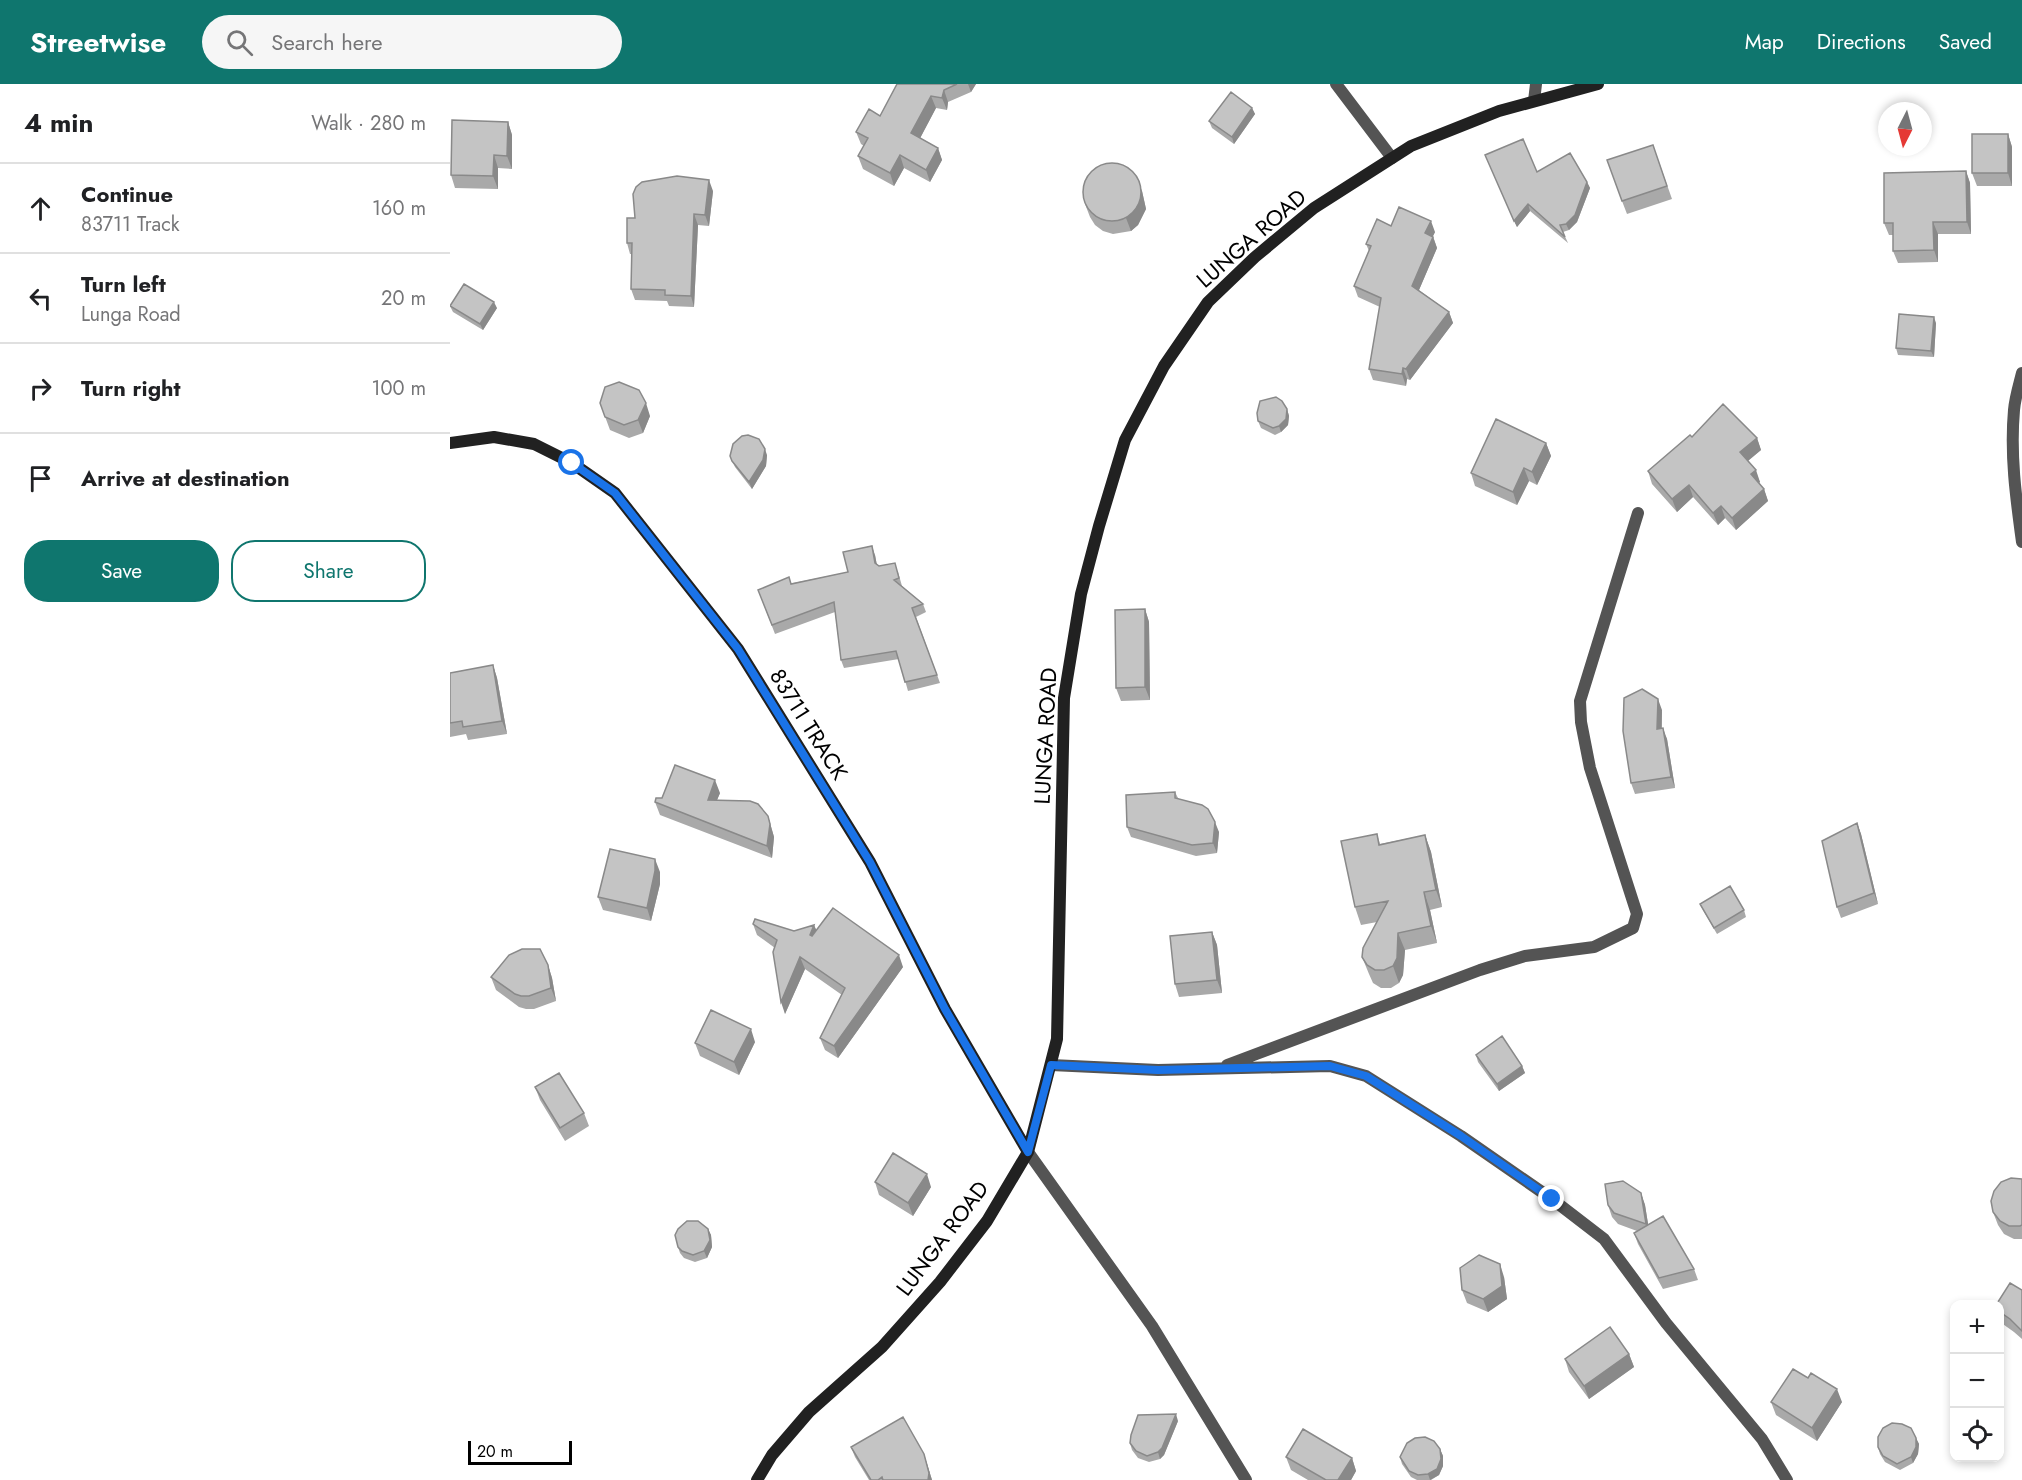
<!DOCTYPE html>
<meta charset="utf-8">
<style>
body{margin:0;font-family:Jost,sans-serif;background:#f6f6f6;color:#202124}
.controls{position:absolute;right:18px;bottom:18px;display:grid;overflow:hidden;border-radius:12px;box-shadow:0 3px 9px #0003}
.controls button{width:54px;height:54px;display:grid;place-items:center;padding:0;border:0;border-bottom:2px solid #e0e0e0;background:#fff;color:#202124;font:30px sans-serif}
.compass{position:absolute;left:1428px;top:18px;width:54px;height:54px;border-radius:50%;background:#fff;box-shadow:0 3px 9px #0003;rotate:186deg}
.scale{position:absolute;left:18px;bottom:15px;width:104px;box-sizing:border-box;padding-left:6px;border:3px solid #000;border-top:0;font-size:16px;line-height:21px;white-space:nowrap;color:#000;-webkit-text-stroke:4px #fff;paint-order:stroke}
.stop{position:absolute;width:18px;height:18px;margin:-14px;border:4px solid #1a73e8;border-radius:50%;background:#fff}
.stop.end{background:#1a73e8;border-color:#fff;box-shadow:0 2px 6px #0008}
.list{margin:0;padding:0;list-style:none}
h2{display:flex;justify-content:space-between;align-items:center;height:78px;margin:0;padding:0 24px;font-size:26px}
h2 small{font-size:20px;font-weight:400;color:#757577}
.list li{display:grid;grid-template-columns:39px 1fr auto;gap:18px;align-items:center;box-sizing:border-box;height:90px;padding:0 24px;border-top:2px solid #e0e0e0}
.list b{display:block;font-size:22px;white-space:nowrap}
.list p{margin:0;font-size:20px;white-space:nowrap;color:#757577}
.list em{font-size:20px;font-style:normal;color:#757577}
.actions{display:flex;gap:12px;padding:18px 24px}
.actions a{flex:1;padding:14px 0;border:2px solid #0f766e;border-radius:24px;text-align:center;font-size:21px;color:#0f766e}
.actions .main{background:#0f766e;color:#fff}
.icon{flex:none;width:33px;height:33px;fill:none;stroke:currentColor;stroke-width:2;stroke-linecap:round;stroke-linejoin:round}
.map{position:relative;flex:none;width:1572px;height:1396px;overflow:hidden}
header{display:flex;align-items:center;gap:36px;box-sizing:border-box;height:84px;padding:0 30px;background:#0f766e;color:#fff}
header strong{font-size:28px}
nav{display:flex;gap:33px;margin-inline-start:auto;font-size:21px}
.search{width:420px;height:54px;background:#f6f6f6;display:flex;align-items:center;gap:15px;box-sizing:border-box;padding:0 21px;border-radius:33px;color:#757577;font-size:22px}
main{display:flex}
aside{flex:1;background:#fff}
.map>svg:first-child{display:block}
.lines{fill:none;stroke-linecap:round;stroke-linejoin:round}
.street{stroke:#545454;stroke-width:12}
.secondary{stroke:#212121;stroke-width:12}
.wall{fill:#a9a9a9}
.shaded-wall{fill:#898989}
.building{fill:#c4c4c4;stroke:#898989;stroke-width:1.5}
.route{stroke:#1a73e8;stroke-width:8}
.labels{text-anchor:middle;stroke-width:4.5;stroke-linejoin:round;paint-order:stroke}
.street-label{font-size:22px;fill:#000;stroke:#fff}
</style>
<header>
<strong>Streetwise</strong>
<div class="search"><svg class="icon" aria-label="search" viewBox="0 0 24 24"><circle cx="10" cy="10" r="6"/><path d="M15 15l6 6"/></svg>Search here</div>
<nav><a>Map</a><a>Directions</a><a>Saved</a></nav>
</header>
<main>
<aside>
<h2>4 min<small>Walk · 280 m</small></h2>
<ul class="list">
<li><svg class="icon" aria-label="ahead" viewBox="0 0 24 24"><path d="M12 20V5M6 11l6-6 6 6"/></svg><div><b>Continue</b><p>83711 Track</p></div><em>160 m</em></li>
<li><svg class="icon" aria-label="left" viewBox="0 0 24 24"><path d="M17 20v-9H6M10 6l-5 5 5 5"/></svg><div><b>Turn left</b><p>Lunga Road</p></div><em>20 m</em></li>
<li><svg class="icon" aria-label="right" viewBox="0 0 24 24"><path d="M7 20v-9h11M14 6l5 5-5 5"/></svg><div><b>Turn right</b></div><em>100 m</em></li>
<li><svg class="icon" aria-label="arrive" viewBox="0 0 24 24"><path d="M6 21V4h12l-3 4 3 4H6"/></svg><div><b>Arrive at destination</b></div></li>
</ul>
<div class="actions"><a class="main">Save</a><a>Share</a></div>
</aside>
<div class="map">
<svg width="1572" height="1396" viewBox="0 0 1572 1396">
<rect width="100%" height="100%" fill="#fff"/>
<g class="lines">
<!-- street -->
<path class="street" d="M886,0L942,74
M1084,17L1086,0
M1572,289C1569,301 1565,314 1564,326C1560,371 1566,414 1572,458
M601,981L708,986L880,982L916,992L1011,1052L1102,1115L1154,1155L1216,1239L1312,1355L1337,1396
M777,981L1030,886L1075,872L1144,863L1183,844L1187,830L1140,684L1131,638L1130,617L1188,429
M578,1068L702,1242L796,1396"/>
<!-- secondary -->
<path class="secondary" d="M0,359L44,353L84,360L122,379L165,409L288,565L420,778L495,925L578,1068
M307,1396L322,1371L359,1328L432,1263L490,1198L537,1137L578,1068L607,955L614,614L631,510L649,442L675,356L714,282L758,218L805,173L864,124L961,62L1049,27L1148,0"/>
</g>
<!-- wall -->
<path class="wall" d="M447,0H526L521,8L498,18L497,26L486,24L470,54L488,64L492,76L480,98L454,84L444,102L413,85L408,72L414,62L411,60L406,48L430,32Z
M802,24L805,30L784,60L762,44L759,37Z
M58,38L62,51V85L48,84V105L5,104L1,91Z
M1558,50L1562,63V102H1527L1522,89Z
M1203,61L1222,115L1177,130L1172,117Z
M1035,71L1087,88L1137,98L1140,104L1127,138L1119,146L1113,148L1118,159L1080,127L1067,143Z
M1516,87L1520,99L1521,150H1488V178L1448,179L1443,167V151H1439L1434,139Z
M263,107L259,142L248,141L244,223L219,222L217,217L185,216L181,205L182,170H180L177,159L185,134Z
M692,107L696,125L688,141L681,147L663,150L653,147L645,141L640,133L635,120Z
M941,142L985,148L983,152L987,164L969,206L999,228L1003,239L960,296L957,295L956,302L923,296L919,285L930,223L908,213L904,202L919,167L916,160Z
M0,222L47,224L33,246L3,228Z
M1486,239L1484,273L1448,271L1446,264Z
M150,319L200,332L193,349L179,354L160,346Z
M837,325L839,332L838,341L831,348L825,351L811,344L808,337Z
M1242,353L1307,354L1311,366L1298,377L1310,398L1309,399L1314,405L1318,417L1286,446L1275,434L1268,441L1243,413L1227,428L1202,400L1198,387Z
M1096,359L1101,372L1087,401L1079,397L1067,421L1025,402L1021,389Z
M317,371L316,382L302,405L285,383L280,372Z
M425,471L427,481L429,482L448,488L452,502L473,520L476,528L466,533L490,599L458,607L449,575L394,584L391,576L385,528L325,550L308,506L398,488Z
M695,525L699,538L700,616L671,617L666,604Z
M43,581L47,594L57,650L18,656L16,650L0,653V589Z
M1212,626V645L1217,655L1225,704L1185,710L1181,699Z
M725,708L728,714L769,748L767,769L746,772L681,753L677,743Z
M270,709L267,716L318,732L324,753L322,774L210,731L205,718L212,714Z
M1407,739L1411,750L1428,820L1391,834L1387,823Z
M927,750L930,760L975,751L981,768L992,823L980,826L987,859L955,866L953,891L949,899L941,904H931L923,899L919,890L912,873L927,838L911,841L905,823Z
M210,788V800L201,837L153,826L148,813Z
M1250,820L1294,826L1296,833L1267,850L1253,826Z
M303,840L344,847L364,841L366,846L453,883L388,974L375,966L370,954L392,911L355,885L335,930L325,864L307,851Z
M762,848L767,861L772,909L729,913L725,900Z
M98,881L102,894L106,917L84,925H76L69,923L46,906L41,893Z
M305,958L289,991L250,972L245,959Z
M1026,971L1072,982L1075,989L1049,1007L1028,978Z
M85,1003L134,1029L139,1042L115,1057L90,1016Z
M1572,1095V1155H1564L1554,1150L1548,1141L1543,1128Z
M425,1098L481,1103L463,1132L429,1111Z
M1191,1109L1195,1121L1198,1140L1244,1185L1248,1196L1213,1205L1188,1160L1184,1149L1187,1147L1168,1140L1162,1133L1158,1121Z
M258,1145L261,1151L262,1163L257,1174L245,1178L234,1174L230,1169L228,1163Z
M1054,1193L1057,1215L1038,1228L1017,1219L1012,1206Z
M1572,1206V1255L1564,1248L1550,1238V1221Z
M1179,1270L1184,1283L1139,1315L1119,1288L1115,1275Z
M1321,1318H1392L1367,1357L1326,1331Z
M728,1337L714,1371L710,1375L699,1378L688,1374L682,1366L680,1359Z
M1466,1354L1469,1360L1468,1370L1463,1379L1450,1386L1435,1378L1430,1370L1428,1363Z
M401,1363L474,1370L482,1396H419L405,1373Z
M990,1365L993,1372V1382L989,1391L981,1396H967L961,1393L952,1380L950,1373Z
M836,1373L902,1374L906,1387L901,1396H858L841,1386Z"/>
<!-- shaded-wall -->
<path class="shaded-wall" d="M518,0H526L521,8Z
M494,6L498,18L497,26L492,14Z
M481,12L486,24L466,62L461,49Z
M802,24L805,30L784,60L782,53Z
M58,38L62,51V85L57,72Z
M1558,50L1562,63V102L1558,89Z
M488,64L492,76L480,98L476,86Z
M44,71L48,84V105L43,92Z
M450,71L454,84L444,102L440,89Z
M1516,87L1520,99L1521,150L1517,138Z
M687,94L692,107L696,125L688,141L681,147L676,134Z
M259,96L263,107L259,142L255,131Z
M1137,98L1140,104L1127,138L1119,146L1116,140Z
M1078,120L1080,127L1067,143L1064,137Z
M244,130L248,141L244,223L241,212Z
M981,137L985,148L979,160L975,149Z
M1483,138L1488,150V178L1484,166Z
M983,153L987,164L966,213L962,202Z
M44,218L47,224L33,246L30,240Z
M999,228L1003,239L960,296L956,285Z
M1484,233L1486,239L1484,273L1481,267Z
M953,284L957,295L956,302L952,290Z
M196,319L200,332L193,349L188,336Z
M837,325L839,332L838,341L831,348L829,342Z
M1307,354L1311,366L1294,380L1290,368Z
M1096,359L1101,372L1087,401L1082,388Z
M315,365L317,371L316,382L302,405L299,398Z
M1074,384L1079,397L1067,421L1063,408Z
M1306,386L1310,398L1305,402L1301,390Z
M1239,401L1243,413L1227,428L1222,415Z
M1314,405L1318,417L1286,446L1282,434Z
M1271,422L1275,434L1268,441L1263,429Z
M422,462L425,471L428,488L425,479Z
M695,525L699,538L700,616L695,603Z
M43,581L47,594L57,650L52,637Z
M1208,615L1212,626L1211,656L1207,645Z
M1213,644L1217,655L1225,704L1221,693Z
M265,696L270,709L262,728L258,716Z
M318,732L324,753L322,774L317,762Z
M765,738L769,748L767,769L763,759Z
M1407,739L1411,750L1428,820L1424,809Z
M975,751L981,768L992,823L986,806Z
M205,775L210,788V800L201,837L197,824Z
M974,808L980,826L987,859L981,842Z
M364,841L369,852L360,851Z
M762,848L767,861L772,909L767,896Z
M948,849L955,866L953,891L949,899L943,882Z
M449,871L453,883L388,974L384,962Z
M350,873L355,885L335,930L331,918Z
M98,881L102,894L106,917L101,904Z
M301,945L305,958L289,991L284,978Z
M1072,982L1075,989L1049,1007L1047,1000Z
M477,1090L481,1103L463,1132L458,1119Z
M1191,1109L1195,1121L1200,1152L1196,1140Z
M258,1145L261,1151L262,1163L257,1174L254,1167Z
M1050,1180L1054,1193L1057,1215L1038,1228L1033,1215Z
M1179,1270L1184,1283L1139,1315L1134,1302Z
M1387,1305L1392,1318L1367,1357L1362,1344Z
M726,1330L728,1337L714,1371L710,1375L708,1368Z
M1466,1354L1469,1360L1468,1370L1463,1379L1461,1373Z
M990,1365L993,1372V1382L989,1391L980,1396L978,1390Z
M474,1370L477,1380L482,1396H478Z
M902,1374L906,1387L901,1396H888Z"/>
<!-- building -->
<path class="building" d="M447,0H507L494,6L492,14L481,12L461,49L488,64L476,86L450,71L440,89L408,72L418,54L406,48L419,25L430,32Z
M781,8L802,24L782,53L759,37Z
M2,36L58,38L57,72L44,71L43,92L1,91Z
M1522,50H1558V89H1522Z
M1073,55L1087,88L1120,69L1137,98L1125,131L1116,140L1110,141L1115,153L1078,120L1064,137L1035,71Z
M1203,61L1217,102L1172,117L1157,76Z
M633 108a29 29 0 1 1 58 0a29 29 0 1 1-58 0Z
M1516,87L1517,138H1483L1484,166L1443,167V139H1434V89Z
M227,92L259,96L255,131L244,130L241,212L215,211V206L181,205L182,159H177V134H185L183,110L186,103L192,98Z
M949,123L981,137L975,149L983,153L962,202L999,228L956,285L953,284L952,290L919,285L931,214L904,202L921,162L916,160L927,135L941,142Z
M14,200L44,218L30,240L0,222Z
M1449,230L1484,233L1481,267L1446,264Z
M169,298L189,306L196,319L188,336L174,341L155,333L150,319L155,303Z
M826,313L832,317L837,325L836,335L829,342L823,344L808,337L807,329L810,317Z
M1273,320L1307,354L1290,368L1306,386L1301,390L1314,405L1282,434L1271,422L1263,429L1239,401L1222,415L1198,387L1240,351L1242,353Z
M1046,335L1096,359L1082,388L1074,384L1063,408L1021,389Z
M298,351L309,355L315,365L313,376L299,398L282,377L280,372L283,360L292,352Z
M422,462L425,479L429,482L445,479L449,494L444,496L473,520L462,524L487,591L455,598L446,567L391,576L384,518L322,541L308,506L339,493L341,500L398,488L393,468Z
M695,525V603L666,604L665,526Z
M43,581L52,637L13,643L12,637L0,639V589Z
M1192,605L1208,615L1207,645L1213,644L1221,693L1181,699L1173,647L1174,614Z
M225,681L265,696L258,716L300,717L308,720L318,732L320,740L317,762L205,718L206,714H212Z
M725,708V714L752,721L758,725L765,738L763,759L742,761L677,743L676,711Z
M1407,739L1424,809L1387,823L1372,757Z
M927,750L929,761L975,751L986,806L974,808L981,842L948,849L947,874L943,882L934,886H925L917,881L912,873L913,864L938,817L905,823L891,757Z
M160,765L205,775V787L197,824L148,813Z
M1280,802L1294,826L1264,844L1250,820Z
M383,824L449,871L384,962L370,954L395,904L350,873L331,918L323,868L327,856L303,840L305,835L344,847L364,841L360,851L362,852Z
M762,848L767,896L725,900L720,852Z
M72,865H90L98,881L101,904L79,912H71L65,910L41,893L59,871Z
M261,926L301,945L284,978L245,959Z
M1052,952L1072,982L1047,1000L1026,971Z
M109,989L134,1029L110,1044L85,1003Z
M443,1069L477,1090L458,1119L425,1098Z
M1561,1094L1572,1095V1141L1570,1142H1559L1550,1137L1543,1128L1541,1117L1544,1107L1551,1098Z
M1173,1097L1191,1109L1196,1140L1164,1129L1158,1121L1155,1100Z
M1213,1132L1244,1185L1209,1194L1184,1149Z
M237,1137H248L258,1145L260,1156L254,1167L243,1171L232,1167L228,1163L225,1151L228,1145Z
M1029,1171L1050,1180L1052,1202L1033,1215L1012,1206L1010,1184Z
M1560,1199L1572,1206V1247L1560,1235L1550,1228V1221H1546Z
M1160,1243L1179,1270L1134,1302L1115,1275Z
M1343,1285L1358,1294L1361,1289L1387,1305L1362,1344L1321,1318Z
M726,1330L712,1364L708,1368L697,1372L686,1367L680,1359L681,1351L688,1331Z
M453,1333L474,1370L479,1389L478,1396H433L432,1393L428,1396H421L401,1363Z
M1442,1339L1452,1340L1461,1344L1466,1354V1363L1461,1373L1447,1380L1433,1372L1428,1363V1353L1433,1344Z
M853,1345L902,1374L888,1396H876L836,1373Z
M975,1353L984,1357L990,1365L991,1375L987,1385L978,1390L968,1391L959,1387L950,1373L957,1359L965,1354Z"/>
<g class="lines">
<!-- route -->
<path class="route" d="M122,379L165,409L288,565L420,778L495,925L578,1068L601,981L708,986L880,982L916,992L1011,1052L1102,1115"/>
</g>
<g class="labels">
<!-- street labels -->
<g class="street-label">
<text transform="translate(801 154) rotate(-41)" y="8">LUNGA ROAD</text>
<text transform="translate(359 640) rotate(58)" y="8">83711 TRACK</text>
<text transform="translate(595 652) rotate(-87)" y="8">LUNGA ROAD</text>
<text transform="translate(492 1154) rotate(-53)" y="8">LUNGA ROAD</text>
</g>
</g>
</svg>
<div class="controls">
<button>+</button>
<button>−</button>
<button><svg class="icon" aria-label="locate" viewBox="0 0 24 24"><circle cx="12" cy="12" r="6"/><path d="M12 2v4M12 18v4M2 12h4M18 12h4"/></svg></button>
</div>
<svg class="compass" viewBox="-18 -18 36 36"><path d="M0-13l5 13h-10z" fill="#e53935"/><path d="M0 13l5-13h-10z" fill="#757577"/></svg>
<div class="scale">20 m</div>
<div class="stop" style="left:122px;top:379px"></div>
<div class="stop end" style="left:1102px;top:1115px"></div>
</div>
</main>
